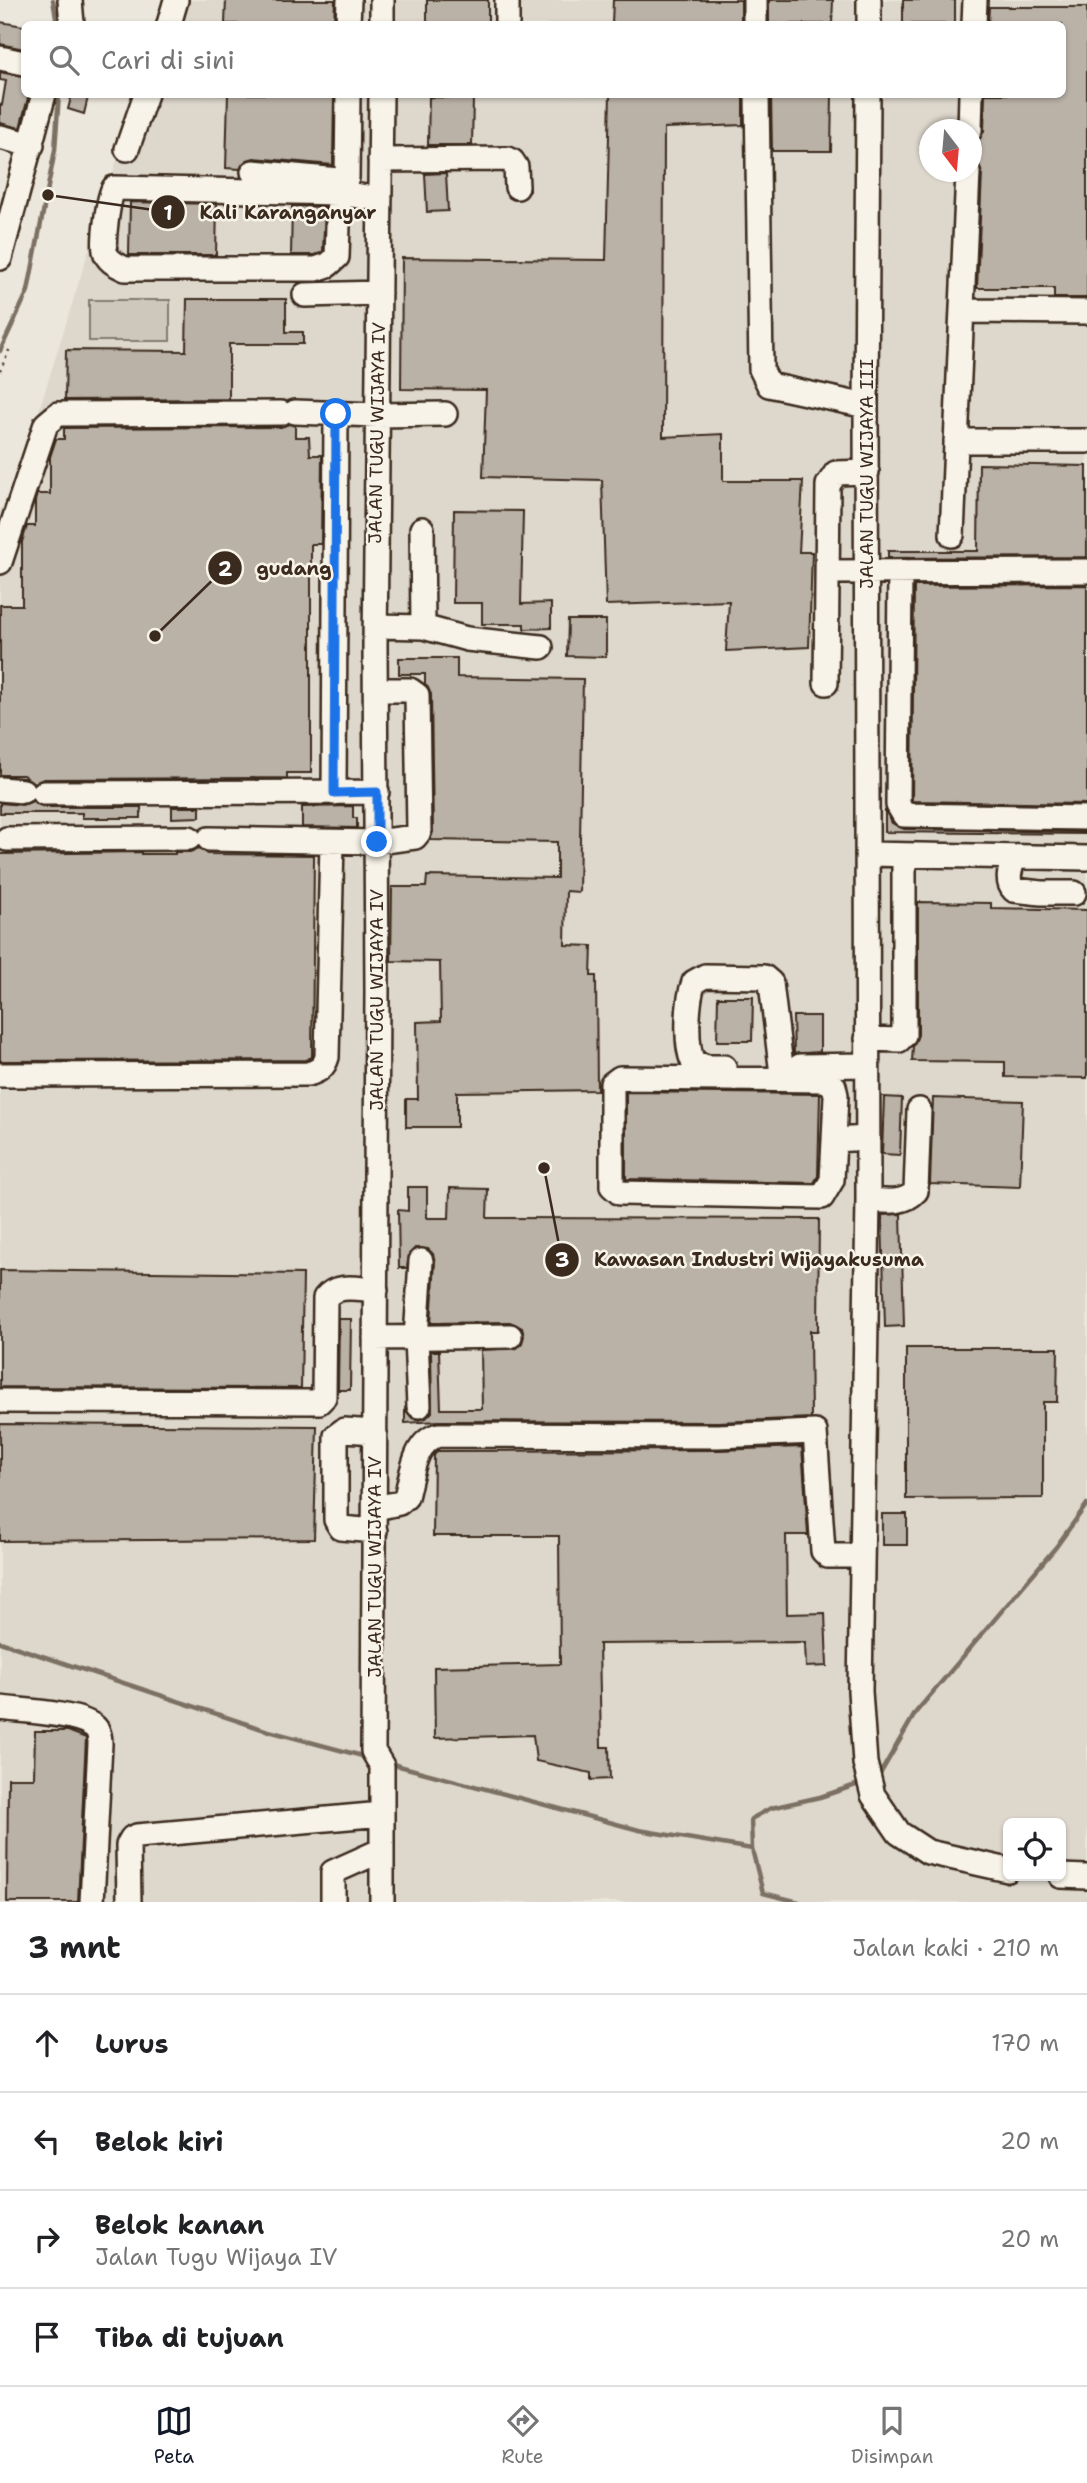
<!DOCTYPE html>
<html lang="id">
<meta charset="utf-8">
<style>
body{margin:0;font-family:"Shantell Sans",sans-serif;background:#f6f6f6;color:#202124}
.controls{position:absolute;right:21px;bottom:21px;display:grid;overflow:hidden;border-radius:10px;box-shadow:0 2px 5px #0004}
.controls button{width:63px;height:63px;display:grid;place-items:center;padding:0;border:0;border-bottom:2px solid #e0e0e0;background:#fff;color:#202124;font:35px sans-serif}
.compass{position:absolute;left:919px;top:119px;width:63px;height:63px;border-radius:50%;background:#fff;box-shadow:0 2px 5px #0004;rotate:164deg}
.stop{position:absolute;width:21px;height:21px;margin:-16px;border:5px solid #1a73e8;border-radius:50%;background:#fff}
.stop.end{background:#1a73e8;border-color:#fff;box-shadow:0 2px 7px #0008}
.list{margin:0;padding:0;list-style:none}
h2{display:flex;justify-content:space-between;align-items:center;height:91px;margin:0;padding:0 28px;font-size:30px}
h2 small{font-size:23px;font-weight:400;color:#757577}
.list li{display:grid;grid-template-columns:46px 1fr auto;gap:21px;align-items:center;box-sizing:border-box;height:98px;padding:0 28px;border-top:2px solid #e0e0e0}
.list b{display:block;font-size:26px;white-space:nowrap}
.list p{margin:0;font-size:23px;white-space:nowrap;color:#757577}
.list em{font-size:23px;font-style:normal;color:#757577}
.icon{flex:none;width:38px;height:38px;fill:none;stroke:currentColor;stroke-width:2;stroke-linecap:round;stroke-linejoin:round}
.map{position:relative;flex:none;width:1087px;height:1902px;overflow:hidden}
.search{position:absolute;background:#fff;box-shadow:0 2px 5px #0004;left:21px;right:21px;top:21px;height:77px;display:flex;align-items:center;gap:18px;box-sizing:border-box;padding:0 24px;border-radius:10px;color:#757577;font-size:26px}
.sheet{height:483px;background:#fff}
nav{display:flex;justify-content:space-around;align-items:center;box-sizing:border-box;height:98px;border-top:2px solid #e0e0e0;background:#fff;font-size:19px;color:#757577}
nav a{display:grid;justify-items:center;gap:4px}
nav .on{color:#111827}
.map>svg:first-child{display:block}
.built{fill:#ddd7cc;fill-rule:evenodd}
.green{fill:#cec8bc;stroke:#84796d;stroke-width:2}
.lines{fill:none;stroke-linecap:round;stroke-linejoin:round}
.stream{stroke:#7c7064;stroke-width:4.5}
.building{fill:#bab2a7;stroke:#3b2a1e;stroke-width:2}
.minor-casing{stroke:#3b2a1e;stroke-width:28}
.path{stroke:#3b2a1e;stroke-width:2.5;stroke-dasharray:2 5;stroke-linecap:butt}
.minor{stroke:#f7f3e8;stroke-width:23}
.route{stroke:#1a73e8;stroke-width:9}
.labels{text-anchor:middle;stroke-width:5;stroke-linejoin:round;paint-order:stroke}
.street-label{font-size:18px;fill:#3b2a1e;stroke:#f7f3e8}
.leader{fill:none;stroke:#3b2a1e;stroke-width:2.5}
.callout-dot{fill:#3b2a1e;stroke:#f7f3e8;stroke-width:2.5}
.mark-label{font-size:21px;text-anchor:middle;font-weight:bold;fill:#fff}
.callout-label{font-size:19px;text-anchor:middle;font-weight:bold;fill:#3b2a1e;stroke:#f7f3e8;stroke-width:5;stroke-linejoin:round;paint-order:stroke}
</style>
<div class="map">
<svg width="1087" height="1902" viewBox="0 0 1087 1902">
<rect width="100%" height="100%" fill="#ece7dc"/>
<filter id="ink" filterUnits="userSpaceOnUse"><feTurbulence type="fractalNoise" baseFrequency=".0143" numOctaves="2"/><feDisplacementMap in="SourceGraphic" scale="14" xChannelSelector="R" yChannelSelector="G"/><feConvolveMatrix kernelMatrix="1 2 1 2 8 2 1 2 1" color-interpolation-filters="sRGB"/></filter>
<g filter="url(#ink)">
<!-- built -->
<path class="built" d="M167,0H1087V1902H0V512L27,449L137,95L1062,94V24H159ZM930,130H972V172H930ZM1008,1823H1061V1876H1008Z"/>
<!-- green -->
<path class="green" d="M89,300H170V341H89Z"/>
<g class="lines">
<!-- stream -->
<path class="stream" d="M53,0L57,24
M0,351L28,291L55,150L59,94
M0,1642L265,1730L366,1757
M388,1763L639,1830L752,1849
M876,1776L880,1774L916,1712L1056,1547L1087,1504
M799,1902L763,1893L752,1849L751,1819L771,1808L820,1797L862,1783"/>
</g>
<!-- building -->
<path class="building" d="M226,0H335L334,24H225Z
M427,0H488V24H427Z
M613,0H741V24H612Z
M769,0H833L832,24H769Z
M903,0H955V24H903Z
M989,7H1087V298H1054V288H977L982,173L977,161V142L984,131L985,94H1062V24H988Z
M0,22L24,26V49L0,44Z
M0,72L24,77V94H29L20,128L0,123V104L2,105L6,81L0,80Z
M72,94L88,97L84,114L68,109Z
M228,94H334L333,165L254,158L247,160L240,169L226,168Z
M610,94H743V125L664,128L663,437L723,434V481H803L799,552H812L809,647L726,651L729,601L606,605L602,480L483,477L486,390L401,389L402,258L606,260Z
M771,94H832L831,151H772Z
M429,97L473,98L472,145H428Z
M446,173L448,211L427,212L425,174Z
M130,202L217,204L216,255H129Z
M292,206L325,207L323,251L321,253L314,255H291Z
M187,299H286V332H303V344H229V399L65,400L66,350L186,351Z
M289,424L295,426V437H309L310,455H322L321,544H311V773H287V778L44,779L34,783L23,775H0V605H22V542L27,526H35V501L37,494H50V457L56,439H64V428L281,427Z
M979,464L1087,466V557L888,558V551H978Z
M454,510L523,511L521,604L551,603V628L524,629V624H482V603H453Z
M1087,585V804L912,801L914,586Z
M568,620H606V657L567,656Z
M399,658H457V677L583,679L579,892L566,891L565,945L592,946L591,976H596L597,1090L457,1092V1127H406V1099H418L417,1022L441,1021L440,962L391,961L392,887H426L427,876L557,878V842L430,840L433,832L431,694L425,684V674H399Z
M33,801L44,807H141V818H82V813H0V803L22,805Z
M353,806V818H357V828L302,827V807Z
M172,807H200V817L172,818Z
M885,810L892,823L904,829L1087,832V834L885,832Z
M199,848L208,854L314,855L312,1057L306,1060L0,1061V854L141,852V854H175V852H190Z
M918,902L991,903V908L1087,910V1078L1005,1077V1062L912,1061L913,1046L918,1035Z
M718,997H753L752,1041H717Z
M793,1016H820V1052L794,1054Z
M626,1092L820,1094L818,1176L814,1183L626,1179Z
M884,1097L902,1098L900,1155L882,1154Z
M933,1098L1023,1101L1020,1187L930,1184Z
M408,1187H427V1218H449L450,1188L488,1189L487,1218L819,1219L818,1331H810L811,1418L718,1422L439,1421L405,1423V1409L412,1418L419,1420L426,1418L432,1412L431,1351H439L441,1409H482L481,1350L517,1348L522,1343L524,1336L522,1328L510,1322L431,1323L435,1262L433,1254L428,1249L415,1248L409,1254L407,1268H399L398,1210L408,1211Z
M901,1214L904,1326L885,1327L882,1215Z
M0,1270L303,1274L301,1388L0,1387Z
M339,1319H351L350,1390H338Z
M906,1348H1058L1057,1402H1043V1498L906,1499Z
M0,1424L317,1426L314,1539L0,1541Z
M802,1447L808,1535H786L787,1614L825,1613L827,1666L806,1667L805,1642L599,1644L601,1747H609L610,1779L591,1780V1773L536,1761L533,1735L435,1738L434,1667L560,1664L559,1536H433L434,1455L438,1451L719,1450Z
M882,1514H907V1545H882Z
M35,1731H68L86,1738L78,1902H7L8,1778H34Z"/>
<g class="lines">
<defs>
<path id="minor" d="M70,0L72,24
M507,0V24
M755,0V24
M169,24L176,0
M348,24L349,0
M382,24V0
M869,24V0
M974,24L975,0
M0,58L24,63
M381,94L375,645L377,990L373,1751L382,1766V1902
M757,94L761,369L769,385L866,406
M868,94L866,406L868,1200L860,1691L865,1763L873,1795L899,1833L928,1852L1008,1870
M970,130L971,94
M0,137L32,145
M127,149L146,94
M380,160L508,159L512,161L516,167L517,187
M253,172L338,180L347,178L348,94
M339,193L337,257L328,265L316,269H125C117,265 107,261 105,251C103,240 108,198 114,188L339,193L380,199
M0,258L44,94
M305,295L379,293
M962,311L1087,312
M295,412L377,415L445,414
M956,441H1087
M952,535L968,172
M0,562L46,424L58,414L281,413
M827,572L1087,571
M900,572L898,805L904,815L1087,818
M376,626L423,627L422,529
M423,627L467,639L541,647
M826,683L828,485L836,473L867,472
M0,789L23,791
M44,793L377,792
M334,793L336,414
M7,839L189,838
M209,839L377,842L415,837L419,832L417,695L410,690H376
M867,854L1087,858
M1014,857C1011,868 1005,881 1014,890L1041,893H1074
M867,1039L899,1040L904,1035V855
M800,1066L867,1065
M724,1067H707L693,1062C685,1045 687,1000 694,982L705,976L764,977L771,983L781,1066
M0,1075L308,1074C318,1071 324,1068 327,1057L332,842
M834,1140L836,1095L834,1086L825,1080L620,1078L612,1084V1186L620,1193L822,1197L832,1180L834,1140L868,1138
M868,1200C886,1201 903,1205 916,1191L919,1110
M375,1338L510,1336
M0,1401L319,1402L324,1397L325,1298C337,1283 358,1289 376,1290
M419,1406L416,1338L421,1261
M375,1432L344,1430L336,1436V1520L341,1528L375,1531
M376,1508L399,1503L406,1497C412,1475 414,1441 439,1435L718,1436L815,1432L823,1551L828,1556H862
M0,1708C22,1711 75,1713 92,1725C99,1729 100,1736 100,1744L92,1902
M1061,1876L1087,1877
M129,1902L128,1845L132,1838L137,1836L382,1814
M333,1902V1872L382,1850"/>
</defs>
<!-- minor casing -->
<use href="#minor" class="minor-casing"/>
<!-- path -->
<path class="path" d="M0,371L10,348"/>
<!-- minor -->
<use href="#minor" class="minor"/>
</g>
</g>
<g class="lines" filter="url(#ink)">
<!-- route -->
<path class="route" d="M336,414L334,793L377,792V842"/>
</g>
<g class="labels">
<!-- street labels -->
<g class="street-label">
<text transform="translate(377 433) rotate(-89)" y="6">JALAN TUGU WIJAYA IV</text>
<text transform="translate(867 474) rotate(-90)" y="6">JALAN TUGU WIJAYA III</text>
<text transform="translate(377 1000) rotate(-90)" y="6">JALAN TUGU WIJAYA IV</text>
<text transform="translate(375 1567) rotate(-90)" y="6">JALAN TUGU WIJAYA IV</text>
</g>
</g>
<!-- callouts -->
<path class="leader" d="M48 195L168 212M155 636L225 568M544 1168L562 1260"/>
<g class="callout-dot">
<circle cx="48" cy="195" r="7"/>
<circle cx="155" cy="636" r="7"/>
<circle cx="544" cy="1168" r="7"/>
<circle cx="168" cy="212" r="18"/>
<circle cx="225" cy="568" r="18"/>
<circle cx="562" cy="1260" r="18"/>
</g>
<g class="mark-label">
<text x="168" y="220">1</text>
<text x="225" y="576">2</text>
<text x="562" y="1267">3</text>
</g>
<g class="callout-label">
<text x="288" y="219">Kali Karanganyar</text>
<text x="294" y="575">gudang</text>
<text x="759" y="1266">Kawasan Industri Wijayakusuma</text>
</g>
</svg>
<div class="controls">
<button><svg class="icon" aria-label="locate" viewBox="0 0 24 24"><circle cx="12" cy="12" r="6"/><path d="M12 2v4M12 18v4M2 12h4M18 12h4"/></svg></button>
</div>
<svg class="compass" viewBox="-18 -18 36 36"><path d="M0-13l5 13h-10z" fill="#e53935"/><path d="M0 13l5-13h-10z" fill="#757577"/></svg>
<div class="stop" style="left:336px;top:414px"></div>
<div class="stop end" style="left:377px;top:842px"></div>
<div class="search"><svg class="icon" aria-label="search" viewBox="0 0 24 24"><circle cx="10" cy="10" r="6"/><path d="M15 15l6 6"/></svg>Cari di sini</div>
</div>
<section class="sheet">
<h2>3 mnt<small>Jalan kaki · 210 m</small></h2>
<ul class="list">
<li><svg class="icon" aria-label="ahead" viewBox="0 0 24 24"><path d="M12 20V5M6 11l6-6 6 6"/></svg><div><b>Lurus</b></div><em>170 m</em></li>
<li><svg class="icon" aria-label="left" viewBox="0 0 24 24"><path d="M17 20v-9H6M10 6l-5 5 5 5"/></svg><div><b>Belok kiri</b></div><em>20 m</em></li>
<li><svg class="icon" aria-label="right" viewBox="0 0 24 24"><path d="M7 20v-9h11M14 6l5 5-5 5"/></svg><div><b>Belok kanan</b><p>Jalan Tugu Wijaya IV</p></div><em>20 m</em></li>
<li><svg class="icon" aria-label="arrive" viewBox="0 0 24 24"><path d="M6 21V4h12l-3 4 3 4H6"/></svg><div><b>Tiba di tujuan</b></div></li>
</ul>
</section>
<nav>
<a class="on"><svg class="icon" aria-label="map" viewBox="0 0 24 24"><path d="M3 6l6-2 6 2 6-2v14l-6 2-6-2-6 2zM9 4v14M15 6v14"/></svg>Peta</a>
<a><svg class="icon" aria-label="directions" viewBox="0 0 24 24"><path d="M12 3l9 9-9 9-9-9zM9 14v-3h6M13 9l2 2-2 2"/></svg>Rute</a>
<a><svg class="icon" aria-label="saved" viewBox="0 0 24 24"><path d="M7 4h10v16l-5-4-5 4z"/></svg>Disimpan</a>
</nav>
